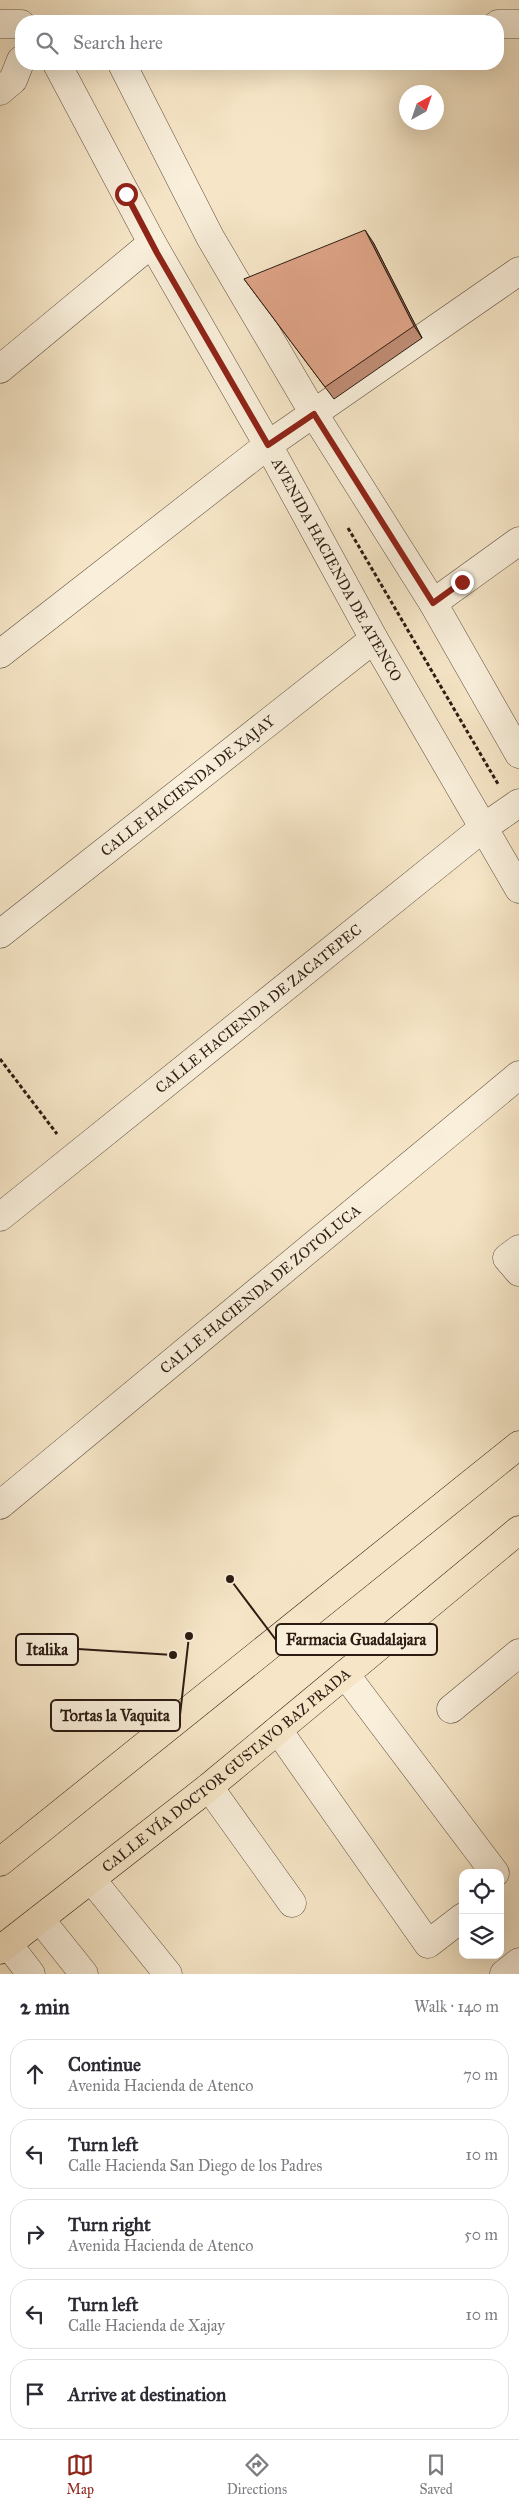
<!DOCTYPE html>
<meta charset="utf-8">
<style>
body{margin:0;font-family:"IM FELL Great Primer",serif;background:#f2f2f3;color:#2b2b33}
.controls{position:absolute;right:15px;bottom:15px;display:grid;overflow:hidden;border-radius:10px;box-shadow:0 5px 20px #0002}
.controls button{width:45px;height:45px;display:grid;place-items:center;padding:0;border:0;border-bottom:1px solid #e1e1e2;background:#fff;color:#2b2b33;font:25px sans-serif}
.compass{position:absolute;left:399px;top:85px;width:45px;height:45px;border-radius:50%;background:#fff;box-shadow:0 5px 20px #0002;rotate:40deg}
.stop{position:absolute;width:15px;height:15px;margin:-11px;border:4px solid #8f2418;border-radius:50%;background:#fff}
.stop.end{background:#8f2418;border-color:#fff;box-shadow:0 1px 5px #0008}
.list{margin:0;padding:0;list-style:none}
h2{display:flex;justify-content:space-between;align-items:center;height:65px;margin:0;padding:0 20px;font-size:21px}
h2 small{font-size:16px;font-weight:400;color:#7c7c81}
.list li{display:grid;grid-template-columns:32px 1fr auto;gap:15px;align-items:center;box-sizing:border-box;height:70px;margin:0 10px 10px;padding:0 10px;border:1px solid #e1e1e2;border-radius:20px}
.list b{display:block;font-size:19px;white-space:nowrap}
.list p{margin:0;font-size:16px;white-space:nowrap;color:#7c7c81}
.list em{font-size:16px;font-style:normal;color:#7c7c81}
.icon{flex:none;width:28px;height:28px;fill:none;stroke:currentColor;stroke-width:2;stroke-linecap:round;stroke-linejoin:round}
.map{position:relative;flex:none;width:519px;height:1974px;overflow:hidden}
.search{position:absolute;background:#fff;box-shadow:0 5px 20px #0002;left:15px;right:15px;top:15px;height:55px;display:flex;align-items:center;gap:12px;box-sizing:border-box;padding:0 18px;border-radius:20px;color:#7c7c81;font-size:19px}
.sheet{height:465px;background:#fff}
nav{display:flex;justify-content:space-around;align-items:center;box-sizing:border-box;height:70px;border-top:1px solid #e1e1e2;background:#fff;font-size:14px;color:#7c7c81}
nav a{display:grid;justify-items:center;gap:2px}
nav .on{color:#8f2418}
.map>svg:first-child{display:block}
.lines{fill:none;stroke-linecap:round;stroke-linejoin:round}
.minor-casing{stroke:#5e4e3f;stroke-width:29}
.major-casing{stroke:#2c1b12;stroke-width:29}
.path{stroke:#2c1b12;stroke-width:3;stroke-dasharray:4 2.5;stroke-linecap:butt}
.minor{stroke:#f9efdb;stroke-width:28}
.major{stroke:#f6e6c7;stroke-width:28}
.wall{fill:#c08d75;stroke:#2c1b12}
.shaded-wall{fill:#9c735f;stroke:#2c1b12}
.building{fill:#dfa488;stroke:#2c1b12}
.route{stroke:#8f2418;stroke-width:6}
.labels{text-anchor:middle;stroke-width:5;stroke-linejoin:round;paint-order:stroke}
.street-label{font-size:15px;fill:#2c1b12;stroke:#f9efdb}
.leader{fill:none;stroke:#2c1b12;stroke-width:2}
.callout-dot{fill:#2c1b12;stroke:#f9efdb;stroke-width:2}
.callout{fill:#f9efdb;stroke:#2c1b12;stroke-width:2}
.callout-label{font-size:16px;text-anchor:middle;font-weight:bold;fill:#2c1b12}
</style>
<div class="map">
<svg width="519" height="1974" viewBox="0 0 519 1974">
<rect width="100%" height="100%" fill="#f6e6c7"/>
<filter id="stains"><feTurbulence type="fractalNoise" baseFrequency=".004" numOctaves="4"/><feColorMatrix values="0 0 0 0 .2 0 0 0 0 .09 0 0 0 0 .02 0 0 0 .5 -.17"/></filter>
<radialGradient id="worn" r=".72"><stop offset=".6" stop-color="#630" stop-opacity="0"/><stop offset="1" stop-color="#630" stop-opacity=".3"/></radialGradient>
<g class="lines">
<defs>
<g id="minor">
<path d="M0,24H21"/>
<path d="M498,24H519"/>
<path id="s1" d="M57,64L152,243L268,445L374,639L519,889"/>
<path d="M122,64L210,237L314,414L433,603L519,754"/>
<path d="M0,91L13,80L21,60"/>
<path d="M0,369L152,243"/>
<path d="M433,603L519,541"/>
<path d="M0,654L268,445L519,271"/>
<path id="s2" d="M0,934L374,639"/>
<path id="s3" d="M0,1217L483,828L519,803"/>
<path d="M519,1249L507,1258L519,1272"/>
<path id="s4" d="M0,1505L519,1075"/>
<path d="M345,1674L495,1873"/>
<path d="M451,1709L519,1653"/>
<path d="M278,1730L428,1944L463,1917"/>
<path d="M209,1787L292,1903"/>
<path d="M92,1880L168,1974"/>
<path d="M40,1919L84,1974"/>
<path d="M8,1944L31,1974"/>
<path d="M504,1974L519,1962"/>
</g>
<g id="major">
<path d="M0,1862L519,1445"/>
<path id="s5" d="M0,1950L209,1787L519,1530"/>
</g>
</defs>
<!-- minor casing -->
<use href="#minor" class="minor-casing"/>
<!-- major casing -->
<use href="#major" class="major-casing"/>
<!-- path -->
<path class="path" d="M348,528L498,784
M0,1059L57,1134"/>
<!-- minor -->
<use href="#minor" class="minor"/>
<!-- major -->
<use href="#major" class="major"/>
</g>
<!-- wall -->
<path class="wall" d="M373,242L422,338L334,399L244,279Z"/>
<!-- shaded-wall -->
<path class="shaded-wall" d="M365,230L373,242L422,338L414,326Z"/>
<!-- building -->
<path class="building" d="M365,230L414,326L325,387L244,279Z"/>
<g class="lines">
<!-- route -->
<path class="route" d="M126,194L157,253L268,445L314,414L433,603L462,582"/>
</g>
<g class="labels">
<!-- street labels -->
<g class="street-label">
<text dy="5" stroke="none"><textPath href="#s1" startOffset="578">AVENIDA HACIENDA DE ATENCO</textPath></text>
<text dy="5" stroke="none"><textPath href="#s2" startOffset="239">CALLE HACIENDA DE XAJAY</textPath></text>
<text dy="5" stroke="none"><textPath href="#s3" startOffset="332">CALLE HACIENDA DE ZACATEPEC</textPath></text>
<text dy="5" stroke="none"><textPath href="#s4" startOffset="338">CALLE HACIENDA DE ZOTOLUCA</textPath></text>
<text dy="5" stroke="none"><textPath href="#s5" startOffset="289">CALLE VÍA DOCTOR GUSTAVO BAZ PRADA</textPath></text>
</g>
</g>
<!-- callouts -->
<path class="leader" d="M230 1579L276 1640M173 1655L78 1649M189 1636L180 1715"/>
<g class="callout-dot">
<circle cx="230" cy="1579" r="5"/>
<circle cx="173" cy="1655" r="5"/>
<circle cx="189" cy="1636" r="5"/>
</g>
<g class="callout">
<rect x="276" y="1624" width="161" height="31" rx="5"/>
<rect x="16" y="1634" width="62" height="31" rx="5"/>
<rect x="51" y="1700" width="129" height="31" rx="5"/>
</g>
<g class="callout-label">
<text x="356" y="1645">Farmacia Guadalajara</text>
<text x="47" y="1655">Italika</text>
<text x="115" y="1721">Tortas la Vaquita</text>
</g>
<rect width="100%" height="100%" filter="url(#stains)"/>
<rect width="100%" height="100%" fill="url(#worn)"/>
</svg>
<div class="controls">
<button><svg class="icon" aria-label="locate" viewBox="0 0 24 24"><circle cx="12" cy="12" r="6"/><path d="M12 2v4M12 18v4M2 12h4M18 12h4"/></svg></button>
<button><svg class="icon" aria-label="layers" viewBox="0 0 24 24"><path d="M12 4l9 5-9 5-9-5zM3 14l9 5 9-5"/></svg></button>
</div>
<svg class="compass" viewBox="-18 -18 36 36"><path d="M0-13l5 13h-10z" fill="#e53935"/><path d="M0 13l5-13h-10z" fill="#7c7c81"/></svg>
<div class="stop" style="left:126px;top:194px"></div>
<div class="stop end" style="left:462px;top:582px"></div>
<div class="search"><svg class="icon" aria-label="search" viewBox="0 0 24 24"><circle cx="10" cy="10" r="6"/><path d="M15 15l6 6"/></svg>Search here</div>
</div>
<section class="sheet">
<h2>2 min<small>Walk · 140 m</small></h2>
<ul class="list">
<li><svg class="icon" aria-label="ahead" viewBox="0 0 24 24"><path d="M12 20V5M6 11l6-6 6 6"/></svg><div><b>Continue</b><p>Avenida Hacienda de Atenco</p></div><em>70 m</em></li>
<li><svg class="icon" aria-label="left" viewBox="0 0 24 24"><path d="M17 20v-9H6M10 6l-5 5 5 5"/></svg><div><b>Turn left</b><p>Calle Hacienda San Diego de los Padres</p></div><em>10 m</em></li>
<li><svg class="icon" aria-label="right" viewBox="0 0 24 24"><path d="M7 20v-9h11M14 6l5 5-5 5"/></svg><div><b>Turn right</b><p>Avenida Hacienda de Atenco</p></div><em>50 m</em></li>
<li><svg class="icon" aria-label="left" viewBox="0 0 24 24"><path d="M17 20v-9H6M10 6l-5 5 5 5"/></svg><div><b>Turn left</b><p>Calle Hacienda de Xajay</p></div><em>10 m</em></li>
<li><svg class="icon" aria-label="arrive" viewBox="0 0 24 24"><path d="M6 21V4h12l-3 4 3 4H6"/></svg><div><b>Arrive at destination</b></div></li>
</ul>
</section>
<nav>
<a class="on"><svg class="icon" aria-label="map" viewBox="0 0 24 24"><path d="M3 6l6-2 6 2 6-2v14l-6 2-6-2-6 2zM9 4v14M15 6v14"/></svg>Map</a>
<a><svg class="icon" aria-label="directions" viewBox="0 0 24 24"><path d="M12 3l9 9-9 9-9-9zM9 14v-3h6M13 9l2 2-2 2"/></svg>Directions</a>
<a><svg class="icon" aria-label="saved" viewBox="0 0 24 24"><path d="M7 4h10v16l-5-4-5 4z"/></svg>Saved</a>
</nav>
